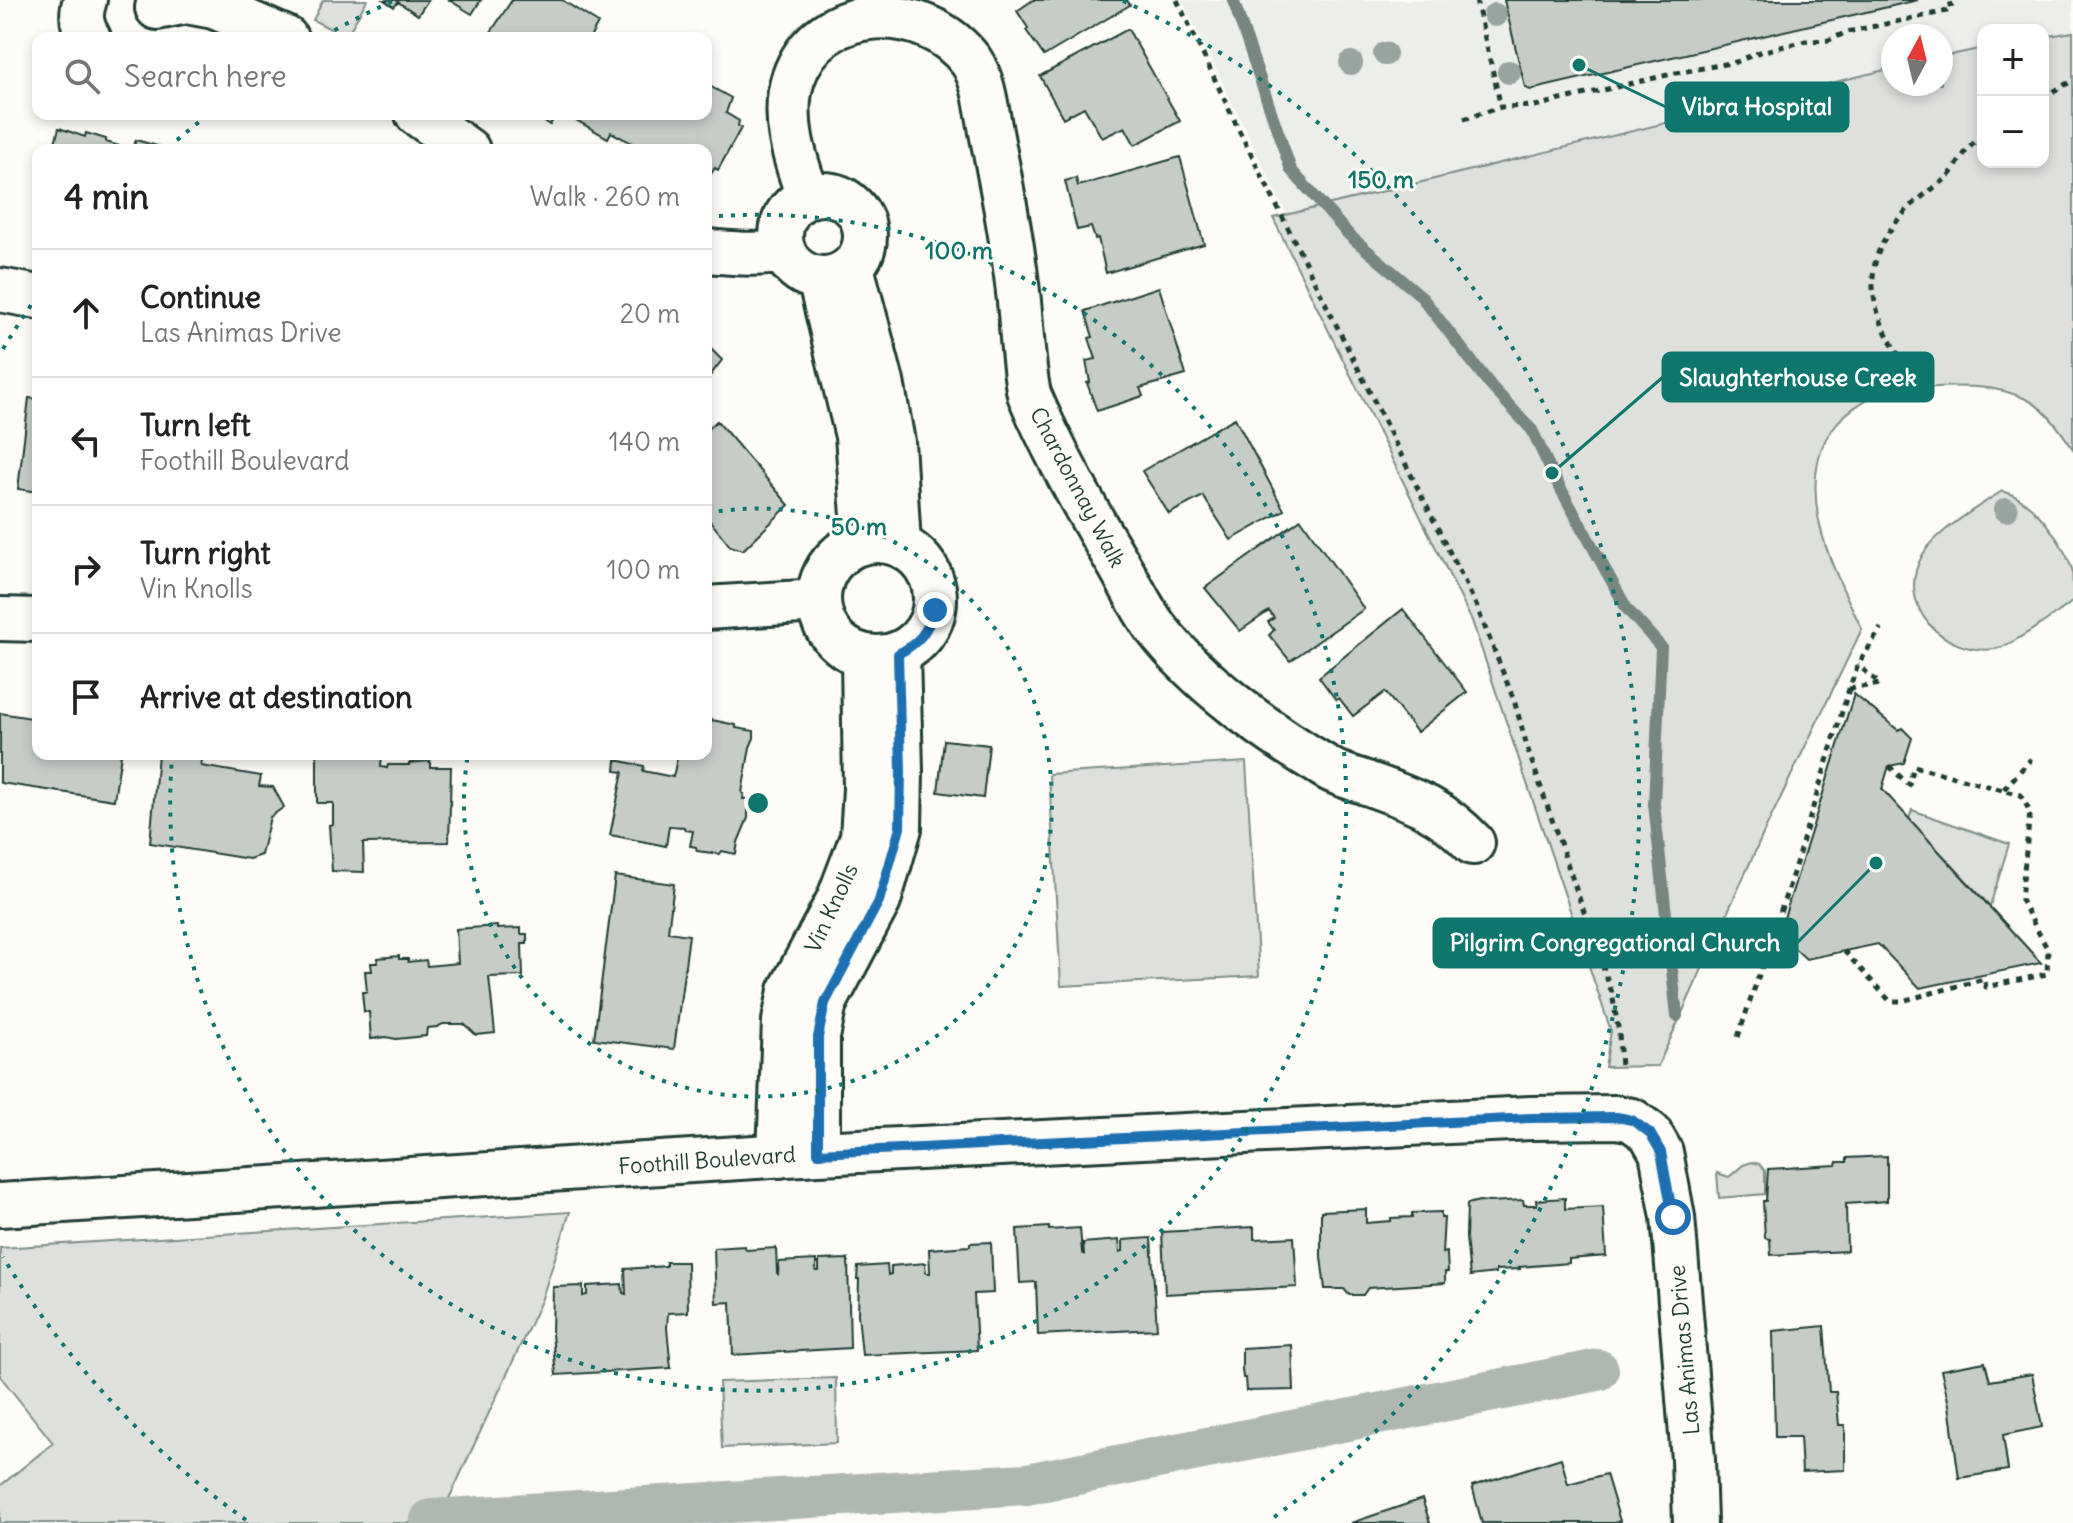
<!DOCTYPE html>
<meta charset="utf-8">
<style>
body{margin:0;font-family:Delius,sans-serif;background:#f2f2f2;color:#222}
.controls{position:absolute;right:24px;top:24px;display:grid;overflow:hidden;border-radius:16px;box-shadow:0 4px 12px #0003}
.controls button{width:72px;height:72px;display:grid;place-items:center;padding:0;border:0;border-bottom:2px solid #e0e0e0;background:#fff;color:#222;font:40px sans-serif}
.compass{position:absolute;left:1881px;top:24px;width:72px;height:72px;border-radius:50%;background:#fff;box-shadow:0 4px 12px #0003;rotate:7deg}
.stop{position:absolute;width:24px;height:24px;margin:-18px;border:6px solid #1f6fb2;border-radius:50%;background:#fff}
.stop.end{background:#1f6fb2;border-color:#fff;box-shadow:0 2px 8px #0008}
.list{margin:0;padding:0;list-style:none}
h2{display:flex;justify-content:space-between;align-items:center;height:104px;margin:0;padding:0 32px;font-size:34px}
h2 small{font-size:26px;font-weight:400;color:#767676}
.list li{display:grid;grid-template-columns:52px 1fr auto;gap:24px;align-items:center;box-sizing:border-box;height:128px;padding:0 32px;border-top:2px solid #e0e0e0}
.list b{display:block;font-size:30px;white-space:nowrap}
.list p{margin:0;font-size:26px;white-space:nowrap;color:#767676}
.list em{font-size:26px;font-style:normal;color:#767676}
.icon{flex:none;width:44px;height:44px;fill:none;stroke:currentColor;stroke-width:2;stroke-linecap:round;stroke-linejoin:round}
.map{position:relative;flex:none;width:2073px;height:1523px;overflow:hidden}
.search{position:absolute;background:#fff;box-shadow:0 4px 12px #0003;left:32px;top:32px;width:680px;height:88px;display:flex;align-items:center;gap:20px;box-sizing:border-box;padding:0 28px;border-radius:16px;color:#767676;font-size:30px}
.panel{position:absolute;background:#fff;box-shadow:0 4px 12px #0003;left:32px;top:144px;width:680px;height:616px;border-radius:16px}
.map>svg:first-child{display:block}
.built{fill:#eceee9}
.green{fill:#dde0db;stroke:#7e8e88;stroke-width:2}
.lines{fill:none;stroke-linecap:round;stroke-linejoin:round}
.stream{stroke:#75877f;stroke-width:12}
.canal{stroke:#aeb8b1;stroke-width:42}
.building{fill:#c6cdc7;stroke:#1f3d34;stroke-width:2}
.street-casing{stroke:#1f3d34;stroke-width:48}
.path{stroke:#1f3d34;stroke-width:5;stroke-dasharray:6 6;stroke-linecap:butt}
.street{stroke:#fdfcf7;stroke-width:42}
.tree{fill:#98a59e}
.route{stroke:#1f6fb2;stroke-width:10}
.ring{fill:none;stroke:#0f766e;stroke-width:4;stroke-dasharray:4 8}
.labels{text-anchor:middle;stroke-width:6;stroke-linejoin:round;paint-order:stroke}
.street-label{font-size:22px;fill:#1f3d34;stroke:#fdfcf7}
.centre{fill:#0f766e;stroke:#fdfcf7;stroke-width:4}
.ring-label{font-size:24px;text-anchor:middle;font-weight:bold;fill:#0f766e;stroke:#fdfcf7;stroke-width:6;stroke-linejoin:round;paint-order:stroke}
.leader{fill:none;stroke:#0f766e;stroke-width:3}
.callout-dot{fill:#0f766e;stroke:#fdfcf7;stroke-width:3}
.callout{fill:#0f766e;stroke:#0f766e;stroke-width:3}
.callout-label{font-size:24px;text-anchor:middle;font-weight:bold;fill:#fff}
</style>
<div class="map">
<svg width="2073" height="1523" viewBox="0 0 2073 1523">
<rect width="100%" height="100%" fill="#fdfcf7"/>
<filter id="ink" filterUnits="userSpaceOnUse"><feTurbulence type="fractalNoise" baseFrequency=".0125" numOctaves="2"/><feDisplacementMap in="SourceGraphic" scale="16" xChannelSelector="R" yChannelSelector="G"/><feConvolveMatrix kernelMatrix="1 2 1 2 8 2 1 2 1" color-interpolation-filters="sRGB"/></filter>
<g filter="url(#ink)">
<!-- built -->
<path class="built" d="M1182,0H2073V32L2043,37V30H1983V48L1941,57V36H1893V68L1287,215Z"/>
<!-- green -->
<path class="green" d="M323,0H367L346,37L313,20Z
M2073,32V449C2061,431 2047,410 2028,400C1996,383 1954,386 1919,388C1908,389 1900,386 1889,390C1859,400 1829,422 1820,454C1803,515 1837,576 1862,629L1764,832L1658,1066L1605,1067L1611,1031L1472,621L1273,218L1893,68V84H1941V57L1983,48V162H2043V37Z
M2002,491C2033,499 2062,540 2072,569C2073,579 2073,591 2073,601C2061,611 2008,648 1995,649C1945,656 1894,607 1922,556C1934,533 1979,506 2002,491Z
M1246,762L1259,976L1061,986L1049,774Z
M1912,810L2009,844L1990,906L1909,819Z
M1752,1162L1759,1164L1765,1171V1194L1719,1198L1717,1173L1729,1177L1743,1165Z
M570,1212L541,1301L448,1501L432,1523H0V1486L53,1443L0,1376V1248Z
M836,1378L837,1443L722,1448L719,1382Z"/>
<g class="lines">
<!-- stream -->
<path class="stream" d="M1233,0L1291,170L1349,235L1420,295L1491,386L1532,430L1552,473L1627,609L1661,647L1654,804L1677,1016"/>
<!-- canal -->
<path class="canal" d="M431,1520L1027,1484L1598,1370"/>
</g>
<!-- building -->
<path class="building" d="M384,0H428L418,15L398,2L394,7Z
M449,0H481L472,14Z
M512,0H562L598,23L590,38H487Z
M1033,0H1127L1130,5L1044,56L1026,30L1028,28L1017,11Z
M1504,0H1918L1530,90L1525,87Z
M1128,29L1180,121L1135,145L1125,127L1102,138L1084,107L1063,118L1040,76Z
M706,84L731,98L726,113L739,121L738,126L741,128L718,170L715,168L706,181V150H638L639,147L611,132L608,138L576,120L579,114H706Z
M531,114H556L550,125Z
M59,128L85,137L86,133L106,139V142L132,150L136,140L164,148L163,150H53Z
M1180,157L1204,244L1106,273L1098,238L1095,239L1091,227L1077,230L1065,181L1076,178L1078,186Z
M1159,287L1186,375L1140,388L1143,396L1097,411L1087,383L1090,382L1086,361L1096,359L1089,338L1093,337L1085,311Z
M706,344L722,360L706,381Z
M29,398L38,399V492L18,489Z
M1235,418L1284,510L1231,540L1203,496L1169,514L1142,471Z
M717,421L789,505L743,550L730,546L706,516V430Z
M1301,519L1364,609L1290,661L1269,635L1274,630L1268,622L1274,618L1269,611L1240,631L1205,588Z
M1403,609L1467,692L1417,732L1385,692L1353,716L1339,698L1336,700L1319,677Z
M1854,694L1898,730L1902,728L1912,738L1904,763L1889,766L1882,789L2041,963L1920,988L1878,944L1806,959L1779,934Z
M0,713L38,719V754H121L114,800L0,783Z
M712,720L736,725V728L754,731V738L750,747L742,793L744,794L743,799H748V818L738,842L736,854L722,851L720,854L697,851L696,847L690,846L693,831L685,830L684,827L669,826L666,846L610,835L623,772L615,771L616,760L644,766L643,771L673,777L678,754H706V722L711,723Z
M944,740L989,745L983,798L938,792Z
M158,754H203L201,766L261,776L259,786L273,787L284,807L270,817L261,855L249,859L150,843Z
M317,754H382L381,767L387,768L388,765H409V763L430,761V767H451L449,842L363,843L364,872L332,871L329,825L333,824V803H317Z
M615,876L674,884L668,932L689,935L674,1049L594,1039Z
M497,926V929L521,928V934H527V944H522L523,976L489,977L495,1033L476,1035L464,1024H443L437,1027L427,1028L426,1036L396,1039L386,1037L371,1039L369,1012H364L362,992H367L365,971H372L371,963H378V958L399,956V959H408V962L426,960L427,966L458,963L456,929Z
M1887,1156V1201L1846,1204L1847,1251L1771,1255L1770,1239L1765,1238L1763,1201H1766L1768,1169L1836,1165L1837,1162H1847V1158Z
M1565,1198V1209L1603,1207L1606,1256L1569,1259V1263L1519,1267L1520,1269L1496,1270V1273L1470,1276L1466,1237L1467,1204L1479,1201L1489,1202L1523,1200L1524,1205H1537L1536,1200Z
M1366,1209V1223L1391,1221V1218L1412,1217V1213L1441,1212V1218H1444L1442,1253L1447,1252V1255L1448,1272H1445V1283L1368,1288L1363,1295H1349L1344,1289H1325L1321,1257V1211Z
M1049,1227V1230L1080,1228L1082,1253L1084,1254L1083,1243L1119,1240L1120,1252L1123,1251V1240L1151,1238L1157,1329L1038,1335L1036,1282L1020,1283L1017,1229Z
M1254,1227V1239L1294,1237L1297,1287L1165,1294L1162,1232Z
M991,1242L993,1293L974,1294L977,1350L862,1355L858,1314L859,1279H857L858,1267L887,1265L888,1275L891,1274V1266L925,1263L926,1273H930L929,1249L970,1246V1243Z
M745,1246L746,1250L776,1248L777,1273L778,1274L779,1262L816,1260V1271H819V1260L848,1259L850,1348L733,1355L731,1302L716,1303L714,1248Z
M666,1262H687L688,1312L668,1313L667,1328L671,1368L556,1375L552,1334L553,1287L583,1286V1296L587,1295V1286L622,1284L623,1293L626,1294L625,1269L666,1266Z
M1824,1326L1829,1392H1836L1839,1425H1845V1470L1802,1472L1800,1437H1775L1773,1331Z
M1292,1345L1294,1390L1246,1391L1245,1378H1243L1242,1369V1348Z
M1985,1362L1990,1381L2032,1374L2042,1427L2003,1435L2008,1470L1959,1478L1949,1405L1941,1370Z
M1561,1458L1568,1484L1606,1474L1620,1521L1614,1523H1482L1472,1486Z
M1422,1499L1430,1523H1351Z"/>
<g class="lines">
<defs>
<path id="street" d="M85,0C80,14 81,25 89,38
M157,8L187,2L214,7L286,38
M417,114L468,150
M781 236a42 42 0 1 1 84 0a42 42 0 1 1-84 0Z
M808,196C795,160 781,118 793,79C819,0 925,0 971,61C985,82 987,112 992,137C1002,188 1012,239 1018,292C1022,326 1022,360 1029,394C1054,453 1086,510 1119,565C1131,586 1142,609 1156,628C1198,683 1270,734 1329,769C1341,776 1356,779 1369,784C1413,800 1440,808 1473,843
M706,251C733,253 757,256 784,251
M852,267L882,382L893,442L899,545
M819,278L857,436L865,542
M0,290L38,297
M819 599a58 58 0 1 1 116 0a58 58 0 1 1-116 0Z
M706,608L818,601
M0,619L38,620
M818,1153V1037L825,1003L879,901L900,828L901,771L898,654
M779,1156L784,1021L790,991L838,900L862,837L865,789L863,657
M0,1205L818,1153L1531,1118L1617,1117L1632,1120L1650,1133L1661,1152L1673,1217L1693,1459L1695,1523"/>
</defs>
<!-- street casing -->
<use href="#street" class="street-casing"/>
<!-- path -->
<path class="path" d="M1177,0L1239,130L1476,605L1514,700L1529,753L1612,993L1619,1033L1621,1069
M1476,0L1501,107
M2043,98L2066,84L2073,83
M1464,119L1501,107L1535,106L1676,73L1736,62L1760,52L1806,41L1829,40L1847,32L1952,10L1950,0
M1920,386C1877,328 1847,273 1905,212C1916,200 1930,191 1943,181C1960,167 1961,150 1983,136
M1849,689L1880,684L1858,665
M2004,789L2031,759
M1844,951L1890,1001H1902L1984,979L1986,987L2047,974L2048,950L2021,900L2030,812L2021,795L1914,766L1909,785L1889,766
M1738,1037L1789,886L1849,689L1858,665L1881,628"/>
<!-- street -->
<use href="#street" class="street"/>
</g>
<!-- trees -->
<g class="tree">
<circle cx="1495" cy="15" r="12"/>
<circle cx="1385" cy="54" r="12"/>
<circle cx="1351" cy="63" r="12"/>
<circle cx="1509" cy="72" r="12"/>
<circle cx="2006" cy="510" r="12"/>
</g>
</g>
<g class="lines" filter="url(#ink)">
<!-- route -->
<path class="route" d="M935,610C926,633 920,642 898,654L901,771L900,828L879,901L825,1003L818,1037V1153L1531,1118L1617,1117L1632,1120L1650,1133L1661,1152L1673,1217"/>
</g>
<!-- distance rings -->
<g class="ring">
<path d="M707 513A294 294 0 1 1 468 754"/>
<path d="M707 217A588 588 0 1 1 172 757"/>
<path d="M246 1520A881 881 0 0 1 3 1257M3 349A881 881 0 0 1 36 298M168 148A881 881 0 0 1 204 118M324 36A881 881 0 0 1 393 1M1123 1A881 881 0 0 1 1270 1520"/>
</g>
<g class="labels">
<!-- street labels -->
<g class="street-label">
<text transform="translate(1078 487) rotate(62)" y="8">Chardonnay Walk</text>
<text transform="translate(831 908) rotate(-65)" y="8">Vin Knolls</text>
<text transform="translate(707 1160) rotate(-4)" y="8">Foothill Boulevard</text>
<text transform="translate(1684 1350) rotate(-95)" y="8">Las Animas Drive</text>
</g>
</g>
<circle cx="758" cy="803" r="12" class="centre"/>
<g class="ring-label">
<text x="1381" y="188">150 m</text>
<text x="959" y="259">100 m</text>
<text x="859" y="535">50 m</text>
</g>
<!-- callouts -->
<path class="leader" d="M1579 65L1666 107M1552 473L1663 377M1876 863L1797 943"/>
<g class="callout-dot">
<circle cx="1579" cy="65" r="8"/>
<circle cx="1552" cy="473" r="8"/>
<circle cx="1876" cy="863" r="8"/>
</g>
<g class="callout">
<rect x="1666" y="83" width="182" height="48" rx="8"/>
<rect x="1663" y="353" width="270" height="48" rx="8"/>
<rect x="1434" y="919" width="363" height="48" rx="8"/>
</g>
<g class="callout-label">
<text x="1757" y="115">Vibra Hospital</text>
<text x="1798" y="386">Slaughterhouse Creek</text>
<text x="1615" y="951">Pilgrim Congregational Church</text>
</g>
</svg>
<div class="controls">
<button>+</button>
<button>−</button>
</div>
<svg class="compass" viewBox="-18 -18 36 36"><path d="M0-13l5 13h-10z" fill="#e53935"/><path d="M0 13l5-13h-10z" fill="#767676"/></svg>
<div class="stop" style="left:1673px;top:1217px"></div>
<div class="stop end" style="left:935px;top:610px"></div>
<div class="search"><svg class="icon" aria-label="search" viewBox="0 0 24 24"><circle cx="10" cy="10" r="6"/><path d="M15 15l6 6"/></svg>Search here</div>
<section class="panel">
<h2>4 min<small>Walk · 260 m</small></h2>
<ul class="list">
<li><svg class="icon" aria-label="ahead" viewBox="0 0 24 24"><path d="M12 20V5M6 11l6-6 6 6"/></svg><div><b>Continue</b><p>Las Animas Drive</p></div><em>20 m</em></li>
<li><svg class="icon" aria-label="left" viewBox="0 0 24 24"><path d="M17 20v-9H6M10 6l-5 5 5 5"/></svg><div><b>Turn left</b><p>Foothill Boulevard</p></div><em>140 m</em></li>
<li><svg class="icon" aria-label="right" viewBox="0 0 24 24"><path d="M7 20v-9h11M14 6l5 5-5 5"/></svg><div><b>Turn right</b><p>Vin Knolls</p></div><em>100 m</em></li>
<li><svg class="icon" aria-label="arrive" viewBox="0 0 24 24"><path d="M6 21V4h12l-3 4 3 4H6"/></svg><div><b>Arrive at destination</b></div></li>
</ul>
</section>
</div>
